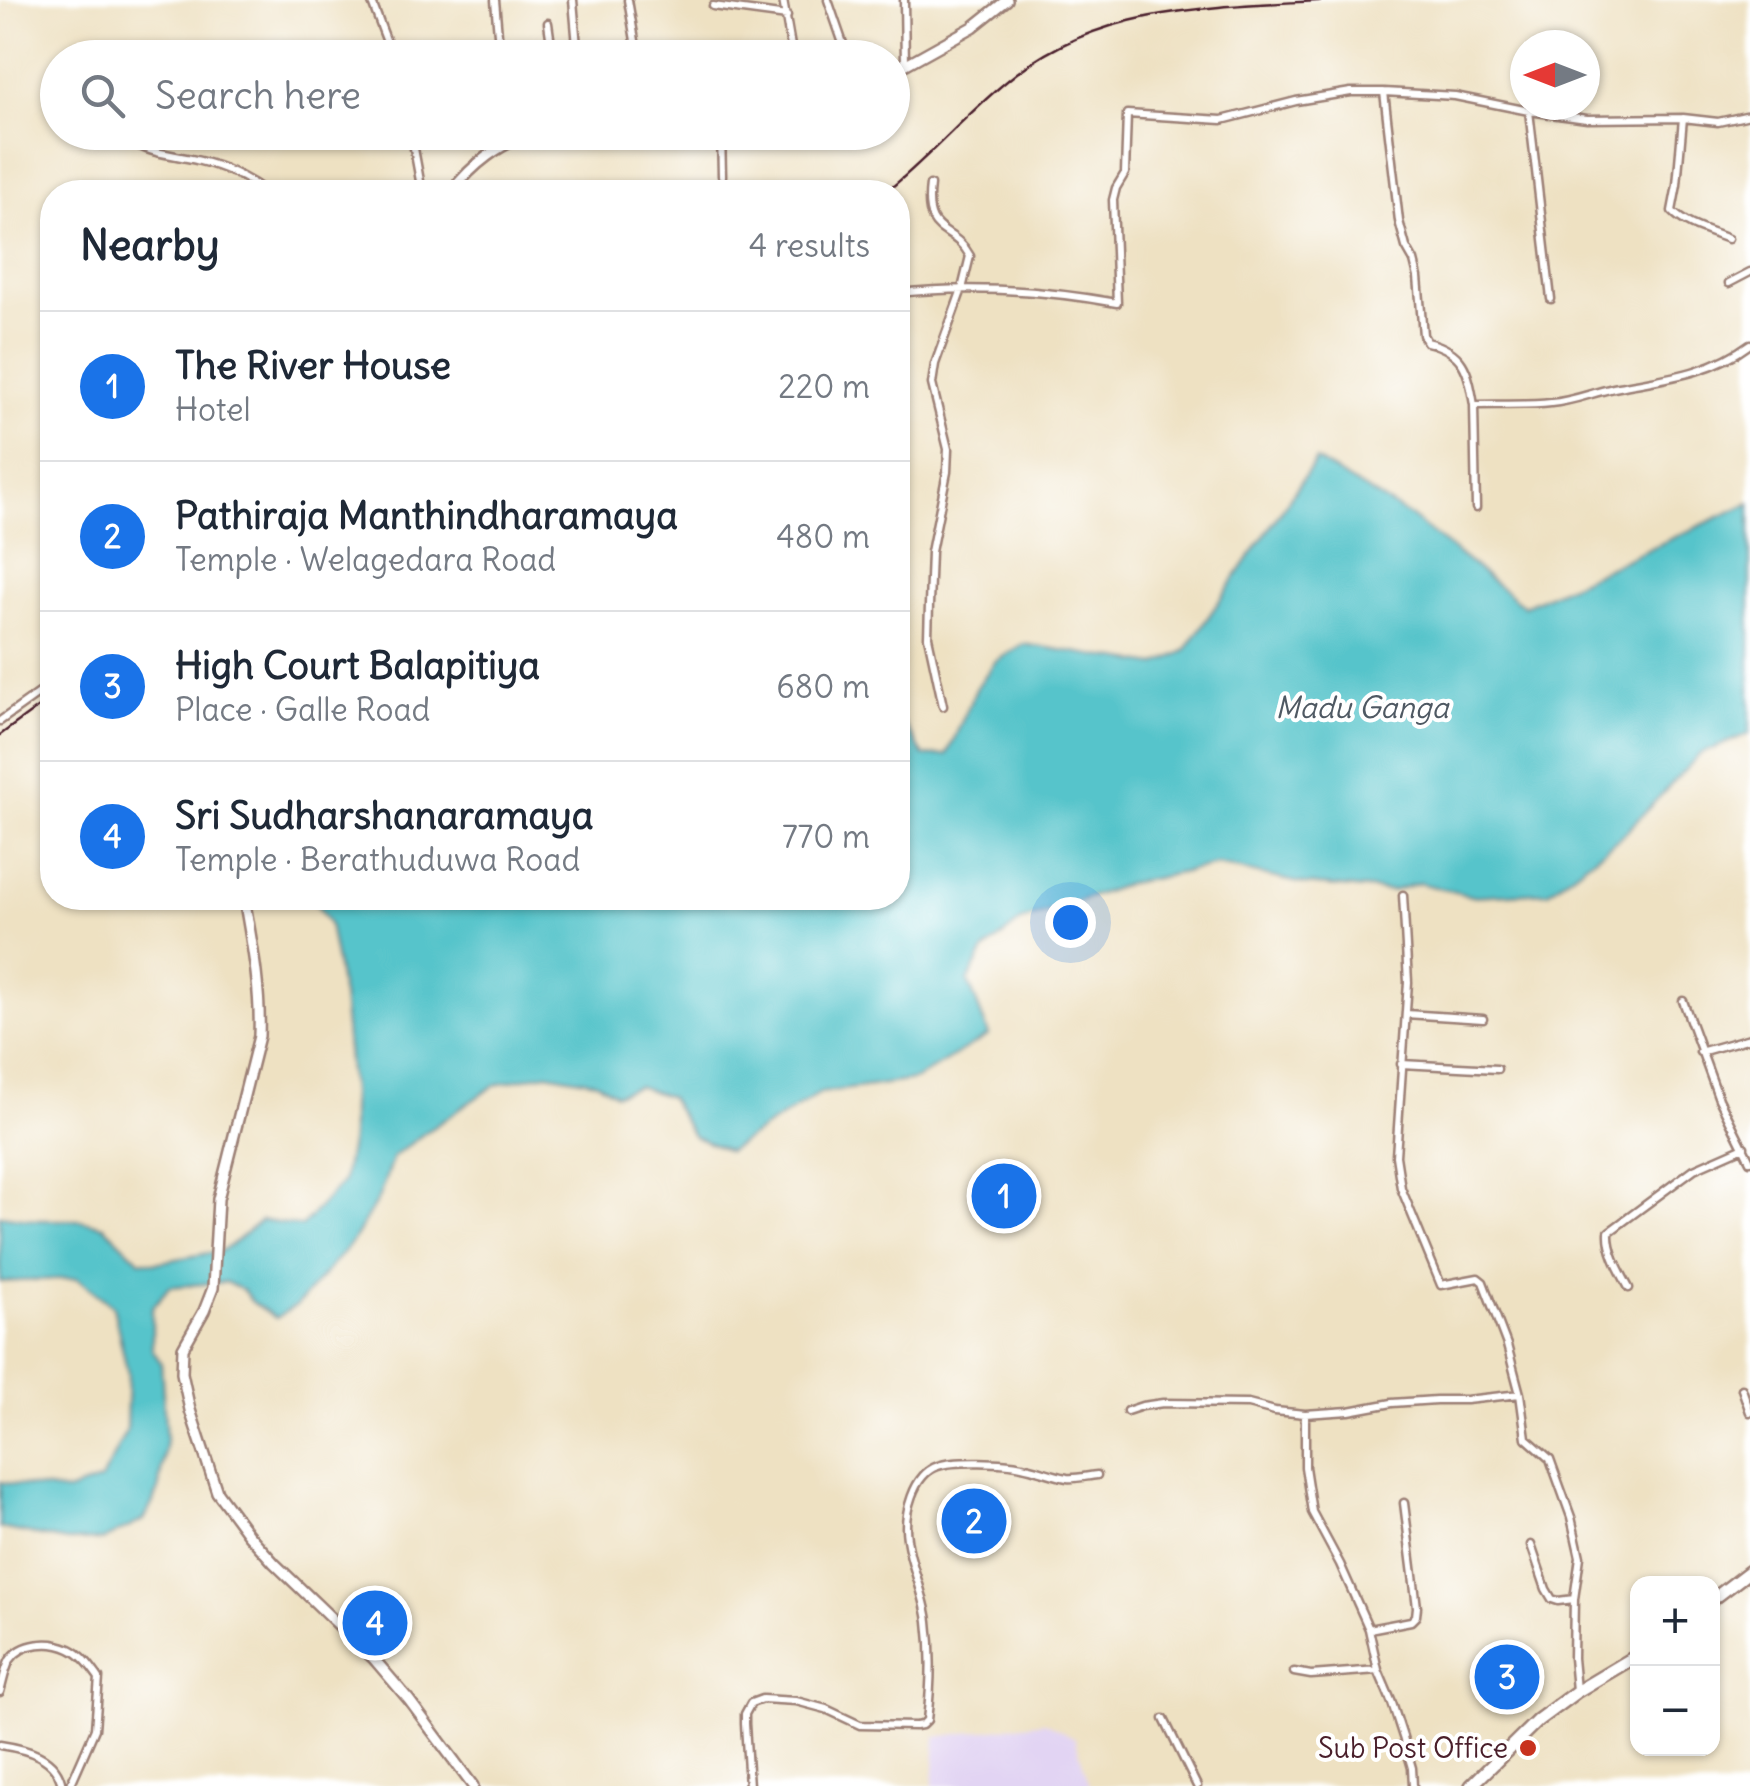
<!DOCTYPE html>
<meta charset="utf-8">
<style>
body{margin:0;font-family:Delius,sans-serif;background:#f2f2f3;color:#1f2937}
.controls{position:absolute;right:30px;bottom:30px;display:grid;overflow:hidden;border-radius:20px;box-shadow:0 2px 8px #0004}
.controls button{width:90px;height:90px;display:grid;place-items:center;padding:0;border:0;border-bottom:2px solid #e0e1e3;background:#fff;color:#1f2937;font:50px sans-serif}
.compass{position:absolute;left:1510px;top:30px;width:90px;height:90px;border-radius:50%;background:#fff;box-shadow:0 2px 8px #0004;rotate:270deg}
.you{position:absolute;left:1070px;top:922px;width:35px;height:35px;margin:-25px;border:8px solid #fff;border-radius:50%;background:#1a73e8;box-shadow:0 0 0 15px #1a73e833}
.badge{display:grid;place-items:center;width:65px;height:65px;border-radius:50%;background:#1a73e8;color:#fff;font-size:32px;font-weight:700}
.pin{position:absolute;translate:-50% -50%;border:5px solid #fff;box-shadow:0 2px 10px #0006}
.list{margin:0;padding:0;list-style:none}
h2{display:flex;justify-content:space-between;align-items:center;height:130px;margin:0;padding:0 40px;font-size:42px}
h2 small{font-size:32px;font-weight:400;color:#747a83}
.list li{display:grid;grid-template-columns:65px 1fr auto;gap:30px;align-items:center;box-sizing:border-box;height:150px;padding:0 40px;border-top:2px solid #e0e1e3}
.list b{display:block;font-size:38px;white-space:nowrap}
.list p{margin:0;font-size:32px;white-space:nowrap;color:#747a83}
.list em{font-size:32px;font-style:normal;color:#747a83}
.icon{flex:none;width:55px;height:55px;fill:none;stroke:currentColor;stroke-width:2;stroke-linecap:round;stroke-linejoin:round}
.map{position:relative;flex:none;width:1750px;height:1786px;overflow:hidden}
.search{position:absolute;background:#fff;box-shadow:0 2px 8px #0004;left:40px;top:40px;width:870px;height:110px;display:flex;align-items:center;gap:25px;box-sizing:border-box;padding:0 35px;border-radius:55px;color:#747a83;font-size:38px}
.panel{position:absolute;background:#fff;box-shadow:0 2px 8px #0004;left:40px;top:180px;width:870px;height:730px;border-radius:40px}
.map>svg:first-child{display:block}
.built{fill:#e2d4f3}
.water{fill:#57c4cb;stroke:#50727b;stroke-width:2.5}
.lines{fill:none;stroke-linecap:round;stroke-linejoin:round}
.minor-casing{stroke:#9c8076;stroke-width:11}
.tertiary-casing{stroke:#9c8076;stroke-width:14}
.trunk-casing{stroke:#9c8076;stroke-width:16}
.minor{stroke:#fff;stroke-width:6}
.tertiary{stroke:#fff;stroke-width:9}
.trunk{stroke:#fff;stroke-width:11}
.rail{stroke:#4a1f2b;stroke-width:2.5}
.poi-dot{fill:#c8321e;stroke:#fff;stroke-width:4}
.labels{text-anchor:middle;stroke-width:8;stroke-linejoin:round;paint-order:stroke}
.poi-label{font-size:28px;fill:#4a1f2b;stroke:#fff;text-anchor:end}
.water-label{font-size:30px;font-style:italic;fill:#4f5963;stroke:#fff}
</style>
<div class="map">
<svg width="1750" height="1786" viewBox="0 0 1750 1786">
<rect width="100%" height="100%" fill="#fff"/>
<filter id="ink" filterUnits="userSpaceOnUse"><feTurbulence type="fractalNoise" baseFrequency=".01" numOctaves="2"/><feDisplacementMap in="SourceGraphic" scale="20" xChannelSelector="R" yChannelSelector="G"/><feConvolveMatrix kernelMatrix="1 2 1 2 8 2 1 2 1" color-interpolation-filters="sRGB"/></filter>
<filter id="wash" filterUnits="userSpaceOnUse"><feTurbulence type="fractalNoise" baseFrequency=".0048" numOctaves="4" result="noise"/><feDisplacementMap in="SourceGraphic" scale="40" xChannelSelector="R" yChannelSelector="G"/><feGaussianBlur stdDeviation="2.25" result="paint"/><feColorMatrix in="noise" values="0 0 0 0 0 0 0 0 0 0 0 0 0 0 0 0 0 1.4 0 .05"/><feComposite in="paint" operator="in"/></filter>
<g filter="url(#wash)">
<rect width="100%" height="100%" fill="#eee1c2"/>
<!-- built -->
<path class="built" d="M1045,1722L1075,1738L1090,1786H933L936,1737Z"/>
<!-- water -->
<path class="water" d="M1316,460L1411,517L1524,606L1750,503V733L1700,754L1623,835L1548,892L1471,896L1419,883L1392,891L1304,884L1217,865L1127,884L1021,921L984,951L968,981L989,1035L914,1080L820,1093L728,1151L693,1136L669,1097L637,1086L616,1094L597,1082L547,1073L495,1085L423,1134L393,1157L379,1197L353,1241L297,1305L276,1318L252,1302L243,1290L225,1282L169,1287L152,1308V1349L161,1363L166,1440L158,1492L144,1520L103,1540L67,1541L0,1528V1482L67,1492L101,1480L126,1431L128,1374L113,1306L77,1278L0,1282V1215L36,1220H80L104,1226L139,1260L155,1263L220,1251L230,1246L261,1220L301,1227L343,1181L351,1138V1092L342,996L329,924L313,898H898V715L924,756L947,755L977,687L995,662L1023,644L1156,665L1185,651Z"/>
</g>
<g filter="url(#ink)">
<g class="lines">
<defs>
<path id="minor" d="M371,0L393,58
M495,0L500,58
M573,0L578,58
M628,0L638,58
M783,0L793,58
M828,0L848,58
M904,0L905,65
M713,6L787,16
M548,23L553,58
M553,56L577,54
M1384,92L1399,221L1406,247L1414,261L1418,277L1423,335L1427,342C1464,351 1468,370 1474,405L1476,508
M1529,111L1551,299
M1683,118L1677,185L1672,211C1686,226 1709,231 1728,239
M117,132C148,156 165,152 200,161C225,167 246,177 266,192
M411,132L422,192
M721,132L722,176
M930,185C923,239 953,224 970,256L962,289L935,364L932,384L948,449L947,472L931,552L929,605L928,637L943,706
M1729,283L1750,272
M898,293C971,285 1044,290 1117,303L1113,200L1116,188L1125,173L1127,114L1222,120L1296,101L1351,92H1384L1455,96L1529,111L1587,119L1683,118L1718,122L1750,115
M1474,405C1499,404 1526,406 1551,403C1575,401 1596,391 1619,387C1666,378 1710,374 1750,344
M0,721L52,684
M1403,895L1408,982L1396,1156L1401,1188L1441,1285L1478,1278L1483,1282L1507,1345L1520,1394L1526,1438L1550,1459L1571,1517L1580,1557L1574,1599L1573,1658L1576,1690
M1683,1001L1719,1099L1750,1161
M1406,1014L1483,1019
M1700,1052L1750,1038
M1401,1064L1497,1069
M1629,1288C1620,1271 1608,1252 1609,1232L1694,1169L1744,1147
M1742,1389L1750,1412
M1127,1411L1142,1406L1163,1403L1248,1404L1275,1411L1305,1414L1349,1411L1392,1403L1436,1400H1466L1520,1394
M1305,1414V1467L1312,1512L1340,1564L1369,1629L1378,1670L1392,1703L1403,1737L1412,1768L1413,1786
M1531,1545L1546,1589L1552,1599L1558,1601L1574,1599
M1369,1629L1411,1621L1416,1616L1417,1607L1404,1503
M1294,1672L1311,1675L1378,1670
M0,1692C3,1682 5,1669 10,1660C22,1642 51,1640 70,1649C83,1655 91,1667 99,1678L95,1729L70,1786
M1164,1719L1197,1786
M0,1745C26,1749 57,1756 62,1786
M749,1786L745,1724V1714L751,1703L762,1699L796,1701L826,1709L860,1725L916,1726L922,1725L927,1720C931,1688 932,1653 928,1621C924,1592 911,1567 907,1539C903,1515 913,1474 938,1466C954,1460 1006,1462 1022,1466C1037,1469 1051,1475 1067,1478C1076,1479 1087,1476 1097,1475"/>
<path id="tertiary" d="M892,72L973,27L1007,0
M451,192C474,163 498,145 533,132
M244,898C252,944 261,989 259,1036L218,1199L213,1288L204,1311L183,1348L182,1373L190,1410L217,1492L248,1534L274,1563L374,1659L409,1700L473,1786"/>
<path id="trunk" d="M1712,1600L1750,1571
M1471,1786L1538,1720L1576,1692L1638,1655"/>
</defs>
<!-- minor casing -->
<use href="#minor" class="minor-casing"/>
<!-- tertiary casing -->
<use href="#tertiary" class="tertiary-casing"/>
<!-- trunk casing -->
<use href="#trunk" class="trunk-casing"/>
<!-- minor -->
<use href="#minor" class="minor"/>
<!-- tertiary -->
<use href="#tertiary" class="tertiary"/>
<!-- trunk -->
<use href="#trunk" class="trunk"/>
<!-- rail -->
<path class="rail" d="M886,192C932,155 970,109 1017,73C1108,3 1225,7 1335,0
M0,735L52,697"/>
</g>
</g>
<!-- markers -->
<circle class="poi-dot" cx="1528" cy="1748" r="10"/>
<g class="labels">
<!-- poi labels -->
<g class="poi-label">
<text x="1508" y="1758">Sub Post Office</text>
</g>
<!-- water labels -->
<g class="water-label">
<text x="1362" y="718">Madu Ganga</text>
</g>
</g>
</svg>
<div class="controls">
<button>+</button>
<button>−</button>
</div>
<svg class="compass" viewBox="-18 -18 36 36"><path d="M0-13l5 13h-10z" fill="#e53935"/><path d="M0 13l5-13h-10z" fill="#747a83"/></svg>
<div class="you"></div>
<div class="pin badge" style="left:1004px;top:1196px">1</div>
<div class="pin badge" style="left:974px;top:1521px">2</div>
<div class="pin badge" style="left:1507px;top:1677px">3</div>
<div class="pin badge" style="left:375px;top:1623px">4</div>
<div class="search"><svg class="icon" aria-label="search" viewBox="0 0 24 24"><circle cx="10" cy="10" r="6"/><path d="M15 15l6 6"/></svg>Search here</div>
<section class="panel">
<h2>Nearby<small>4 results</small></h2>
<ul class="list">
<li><span class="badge">1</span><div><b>The River House</b><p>Hotel</p></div><em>220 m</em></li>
<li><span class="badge">2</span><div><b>Pathiraja Manthindharamaya</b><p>Temple · Welagedara Road</p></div><em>480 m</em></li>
<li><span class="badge">3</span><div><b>High Court Balapitiya</b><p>Place · Galle Road</p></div><em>680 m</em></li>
<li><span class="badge">4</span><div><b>Sri Sudharshanaramaya</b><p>Temple · Berathuduwa Road</p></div><em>770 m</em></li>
</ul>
</section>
</div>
